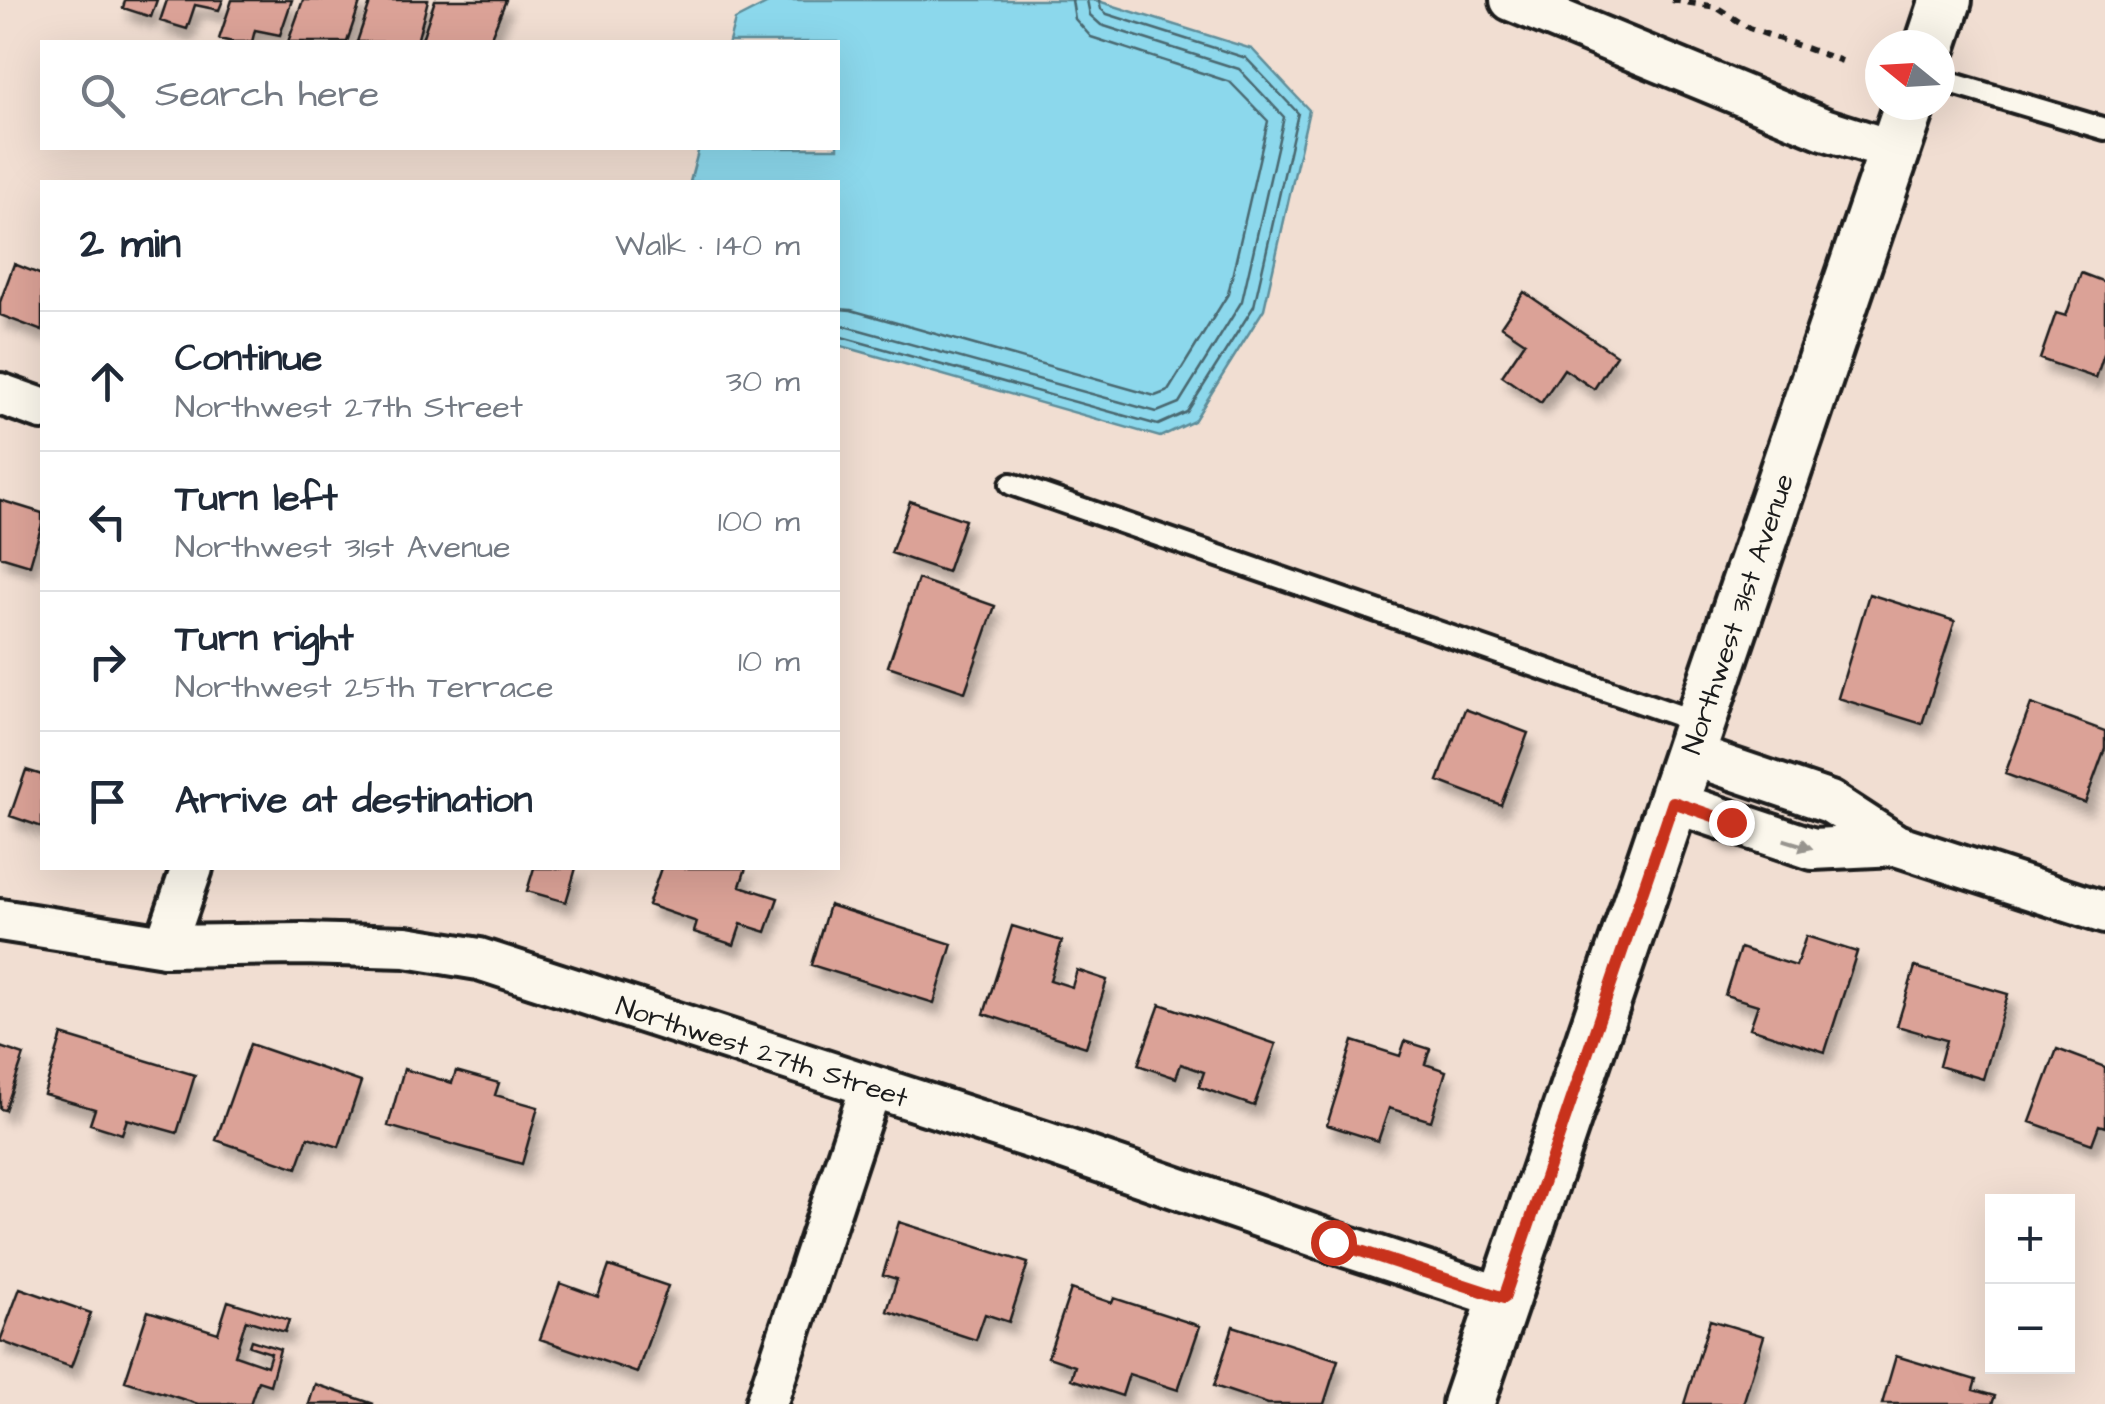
<!DOCTYPE html>
<meta charset="utf-8">
<style>
body{margin:0;font-family:"Architects Daughter",sans-serif;background:#f6f6f7;color:#1f2937}
.controls{position:absolute;right:30px;bottom:30px;display:grid;overflow:hidden;border-radius:0px;box-shadow:0 10px 40px #0002}
.controls button{width:90px;height:90px;display:grid;place-items:center;padding:0;border:0;border-bottom:2px solid #e0e1e3;background:#fff;color:#1f2937;font:50px sans-serif}
.compass{position:absolute;left:1865px;top:30px;width:90px;height:90px;border-radius:50%;background:#fff;box-shadow:0 10px 40px #0002;rotate:288deg}
.stop{position:absolute;width:30px;height:30px;margin:-22px;border:8px solid #c8321e;border-radius:50%;background:#fff}
.stop.end{background:#c8321e;border-color:#fff;box-shadow:0 2px 10px #0008}
.list{margin:0;padding:0;list-style:none}
h2{display:flex;justify-content:space-between;align-items:center;height:130px;margin:0;padding:0 40px;font-size:42px}
h2 small{font-size:32px;font-weight:400;color:#747a83}
.list li{display:grid;grid-template-columns:65px 1fr auto;gap:30px;align-items:center;box-sizing:border-box;height:140px;padding:0 40px;border-top:2px solid #e0e1e3}
.list b{display:block;font-size:38px;white-space:nowrap}
.list p{margin:0;font-size:32px;white-space:nowrap;color:#747a83}
.list em{font-size:32px;font-style:normal;color:#747a83}
.icon{flex:none;width:55px;height:55px;fill:none;stroke:currentColor;stroke-width:2;stroke-linecap:round;stroke-linejoin:round}
.map{position:relative;flex:none;width:2105px;height:1404px;overflow:hidden}
.search{position:absolute;background:#fff;box-shadow:0 10px 40px #0002;left:40px;top:40px;width:800px;height:110px;display:flex;align-items:center;gap:25px;box-sizing:border-box;padding:0 35px;border-radius:0px;color:#747a83;font-size:38px}
.panel{position:absolute;background:#fff;box-shadow:0 10px 40px #0002;left:40px;top:180px;width:800px;height:690px;border-radius:0px}
.map>svg:first-child{display:block}
.water{fill:#8cd8ec;stroke:#5f8d99;stroke-width:2.5}
.lines{fill:none;stroke-linecap:round;stroke-linejoin:round}
.shore{stroke:#49676f;stroke-width:2.5}
.building{fill:#dba297;stroke:#1c1c1c;stroke-width:2.5;filter:url(#shadow)}
.service-casing{stroke:#1c1c1c;stroke-width:28}
.minor-casing{stroke:#1c1c1c;stroke-width:48}
.tertiary-casing{stroke:#1c1c1c;stroke-width:58}
.path{stroke:#1c1c1c;stroke-width:6;stroke-dasharray:8 8;stroke-linecap:butt}
.service{stroke:#fbf7ec;stroke-width:20}
.minor{stroke:#fbf7ec;stroke-width:40}
.tertiary{stroke:#fbf7ec;stroke-width:50}
.oneway{fill:#97948e}
.route{stroke:#c8321e;stroke-width:12}
.labels{text-anchor:middle;stroke-width:8;stroke-linejoin:round;paint-order:stroke}
.street-label{font-size:28px;fill:#1c1c1c;stroke:#fbf7ec}
</style>
<div class="map">
<svg width="2105" height="1404" viewBox="0 0 2105 1404">
<defs>
<filter id="shadow"><feDropShadow dx="6" dy="11" stdDeviation="5" flood-color="#0004"/></filter>
</defs>
<rect width="100%" height="100%" fill="#f1ded2"/>
<filter id="ink" filterUnits="userSpaceOnUse"><feTurbulence type="fractalNoise" baseFrequency=".01" numOctaves="2"/><feDisplacementMap in="SourceGraphic" scale="20" xChannelSelector="R" yChannelSelector="G"/><feConvolveMatrix kernelMatrix="1 2 1 2 8 2 1 2 1" color-interpolation-filters="sRGB"/></filter>
<g filter="url(#ink)">
<!-- water -->
<path class="water" d="M774,0H1095L1252,49L1309,110L1264,309L1194,421L1160,437L838,345V182H690L699,148H838V42H729L735,20Z"/>
<g class="lines">
<!-- shore -->
<path class="shore" d="M838,309L851,310L1155,396L1168,391L1228,294L1268,121L1230,82L1091,37L1075,19L1072,0
M838,324L1157,412L1179,403L1242,301L1284,117L1239,69L1101,25L1090,15L1087,0
M838,336L1158,425L1187,412L1254,306L1298,113L1246,58L1107,14L1101,9L1099,0"/>
</g>
<!-- building -->
<path class="building" d="M125,0H157L151,17L123,8Z
M167,0H223L219,10L195,5L187,29L160,21Z
M232,0H292L280,35L255,30L252,42H233L219,39Z
M303,0H361L347,42H288Z
M371,0H428L417,42H357Z
M435,0H506L489,42H421Z
M14,264L42,275V331L0,315V302Z
M2081,273L2105,282V351L2096,378L2040,359L2056,313L2066,316Z
M1524,292L1616,355L1594,389L1564,369L1541,403L1502,376L1525,342L1501,326Z
M0,500L42,513V524L30,565L0,556Z
M910,501L965,520L947,572L891,553Z
M918,579L995,606L965,692L888,666Z
M1869,594L1955,621L1922,724L1838,698Z
M2031,704L2105,731V748L2085,803L2005,774Z
M1465,709L1528,733L1501,805L1438,781Z
M26,770L42,775V827L10,816Z
M534,868H576L566,902L527,891Z
M661,868H746L740,886L778,898L766,932L741,924L734,945L694,932L697,922L648,905Z
M829,905L952,944L934,1003L811,965Z
M1012,926L1062,941L1050,980L1072,987L1077,970L1107,980L1086,1047L984,1014Z
M1806,936L1857,952L1825,1052L1750,1028L1758,1005L1725,995L1740,948L1796,966Z
M1915,967L2008,994L1983,1079L1939,1066L1946,1040L1897,1026Z
M1160,1004L1276,1044L1254,1106L1199,1087L1204,1072L1181,1064L1176,1078L1138,1065Z
M62,1035L195,1075L177,1133L127,1119L122,1134L90,1124L95,1109L44,1094Z
M1353,1041L1400,1056L1405,1041L1430,1049L1425,1064L1446,1071L1431,1121L1389,1108L1378,1141L1327,1125Z
M250,1044L361,1082L339,1147L308,1137L297,1168L216,1140Z
M0,1047L24,1055L5,1110L0,1109Z
M2057,1049L2105,1067V1127L2099,1125L2092,1144L2030,1122Z
M404,1069L452,1083L456,1071L499,1083L495,1095L538,1107L522,1164L388,1126Z
M899,1222L1028,1263L1009,1322L985,1314L976,1340L887,1311L897,1279L883,1275Z
M609,1266L668,1286L637,1373L540,1339L560,1283L598,1297Z
M20,1288L91,1313L71,1367L0,1341Z
M1071,1289L1112,1303L1114,1298L1200,1326L1178,1390L1129,1374L1122,1396L1071,1379L1075,1366L1048,1357Z
M228,1301L289,1320L285,1332L246,1320L235,1355L267,1366L271,1353L249,1346L251,1340L280,1349L270,1385L258,1381L250,1404H198L125,1381L148,1311L218,1333Z
M1710,1320L1764,1336L1743,1404H1684Z
M1233,1326L1338,1360L1324,1404H1268L1214,1386Z
M1896,1356L1976,1380L1973,1390L1995,1396L1992,1404H1882Z
M315,1384L374,1404H309Z"/>
<g class="lines">
<defs>
<path id="service" d="M1940,80L2105,129
M1011,484L1700,723"/>
<g id="minor">
<path d="M1511,0L1824,129L1893,151"/>
<path d="M0,394L42,409"/>
<path d="M1689,754L1830,802L1896,845L2105,913"/>
<path d="M1673,802L1813,849L1896,845"/>
<path id="s1" d="M0,920L165,946L303,944L406,947L479,959L1047,1143L1333,1242L1504,1298"/>
<path d="M165,946L192,868"/>
<path d="M766,1404L871,1087"/>
</g>
<g id="tertiary">
<path d="M1931,45L1946,0"/>
<path id="s2" d="M1468,1404L1910,105"/>
</g>
</defs>
<!-- service casing -->
<use href="#service" class="service-casing"/>
<!-- minor casing -->
<use href="#minor" class="minor-casing"/>
<!-- tertiary casing -->
<use href="#tertiary" class="tertiary-casing"/>
<!-- path -->
<path class="path" d="M1672,0L1716,7L1749,28L1842,61"/>
<!-- service -->
<use href="#service" class="service"/>
<!-- minor -->
<use href="#minor" class="minor"/>
<!-- tertiary -->
<use href="#tertiary" class="tertiary"/>
</g>
<!-- one-way arrows -->
<defs><path id="oneway-solid" d="M-6-.8H1V-3.2L6.5 0L1 3.2V.8H-6Z" transform="scale(2.5)"/></defs>
<use class="oneway" href="#oneway-solid" transform="translate(1798 844) rotate(17)"/>
</g>
<g class="lines" filter="url(#ink)">
<!-- route -->
<path class="route" d="M1333,1242L1504,1298L1673,802L1731,822"/>
</g>
<g class="labels">
<!-- street labels -->
<g class="street-label">
<text dy="10" stroke="none"><textPath href="#s2" startOffset="835">Northwest 31st Avenue</textPath></text>
<text dy="10" stroke="none"><textPath href="#s1" startOffset="780">Northwest 27th Street</textPath></text>
</g>
</g>
</svg>
<div class="controls">
<button>+</button>
<button>−</button>
</div>
<svg class="compass" viewBox="-18 -18 36 36"><path d="M0-13l5 13h-10z" fill="#e53935"/><path d="M0 13l5-13h-10z" fill="#747a83"/></svg>
<div class="stop" style="left:1333px;top:1242px"></div>
<div class="stop end" style="left:1731px;top:822px"></div>
<div class="search"><svg class="icon" aria-label="search" viewBox="0 0 24 24"><circle cx="10" cy="10" r="6"/><path d="M15 15l6 6"/></svg>Search here</div>
<section class="panel">
<h2>2 min<small>Walk · 140 m</small></h2>
<ul class="list">
<li><svg class="icon" aria-label="ahead" viewBox="0 0 24 24"><path d="M12 20V5M6 11l6-6 6 6"/></svg><div><b>Continue</b><p>Northwest 27th Street</p></div><em>30 m</em></li>
<li><svg class="icon" aria-label="left" viewBox="0 0 24 24"><path d="M17 20v-9H6M10 6l-5 5 5 5"/></svg><div><b>Turn left</b><p>Northwest 31st Avenue</p></div><em>100 m</em></li>
<li><svg class="icon" aria-label="right" viewBox="0 0 24 24"><path d="M7 20v-9h11M14 6l5 5-5 5"/></svg><div><b>Turn right</b><p>Northwest 25th Terrace</p></div><em>10 m</em></li>
<li><svg class="icon" aria-label="arrive" viewBox="0 0 24 24"><path d="M6 21V4h12l-3 4 3 4H6"/></svg><div><b>Arrive at destination</b></div></li>
</ul>
</section>
</div>
